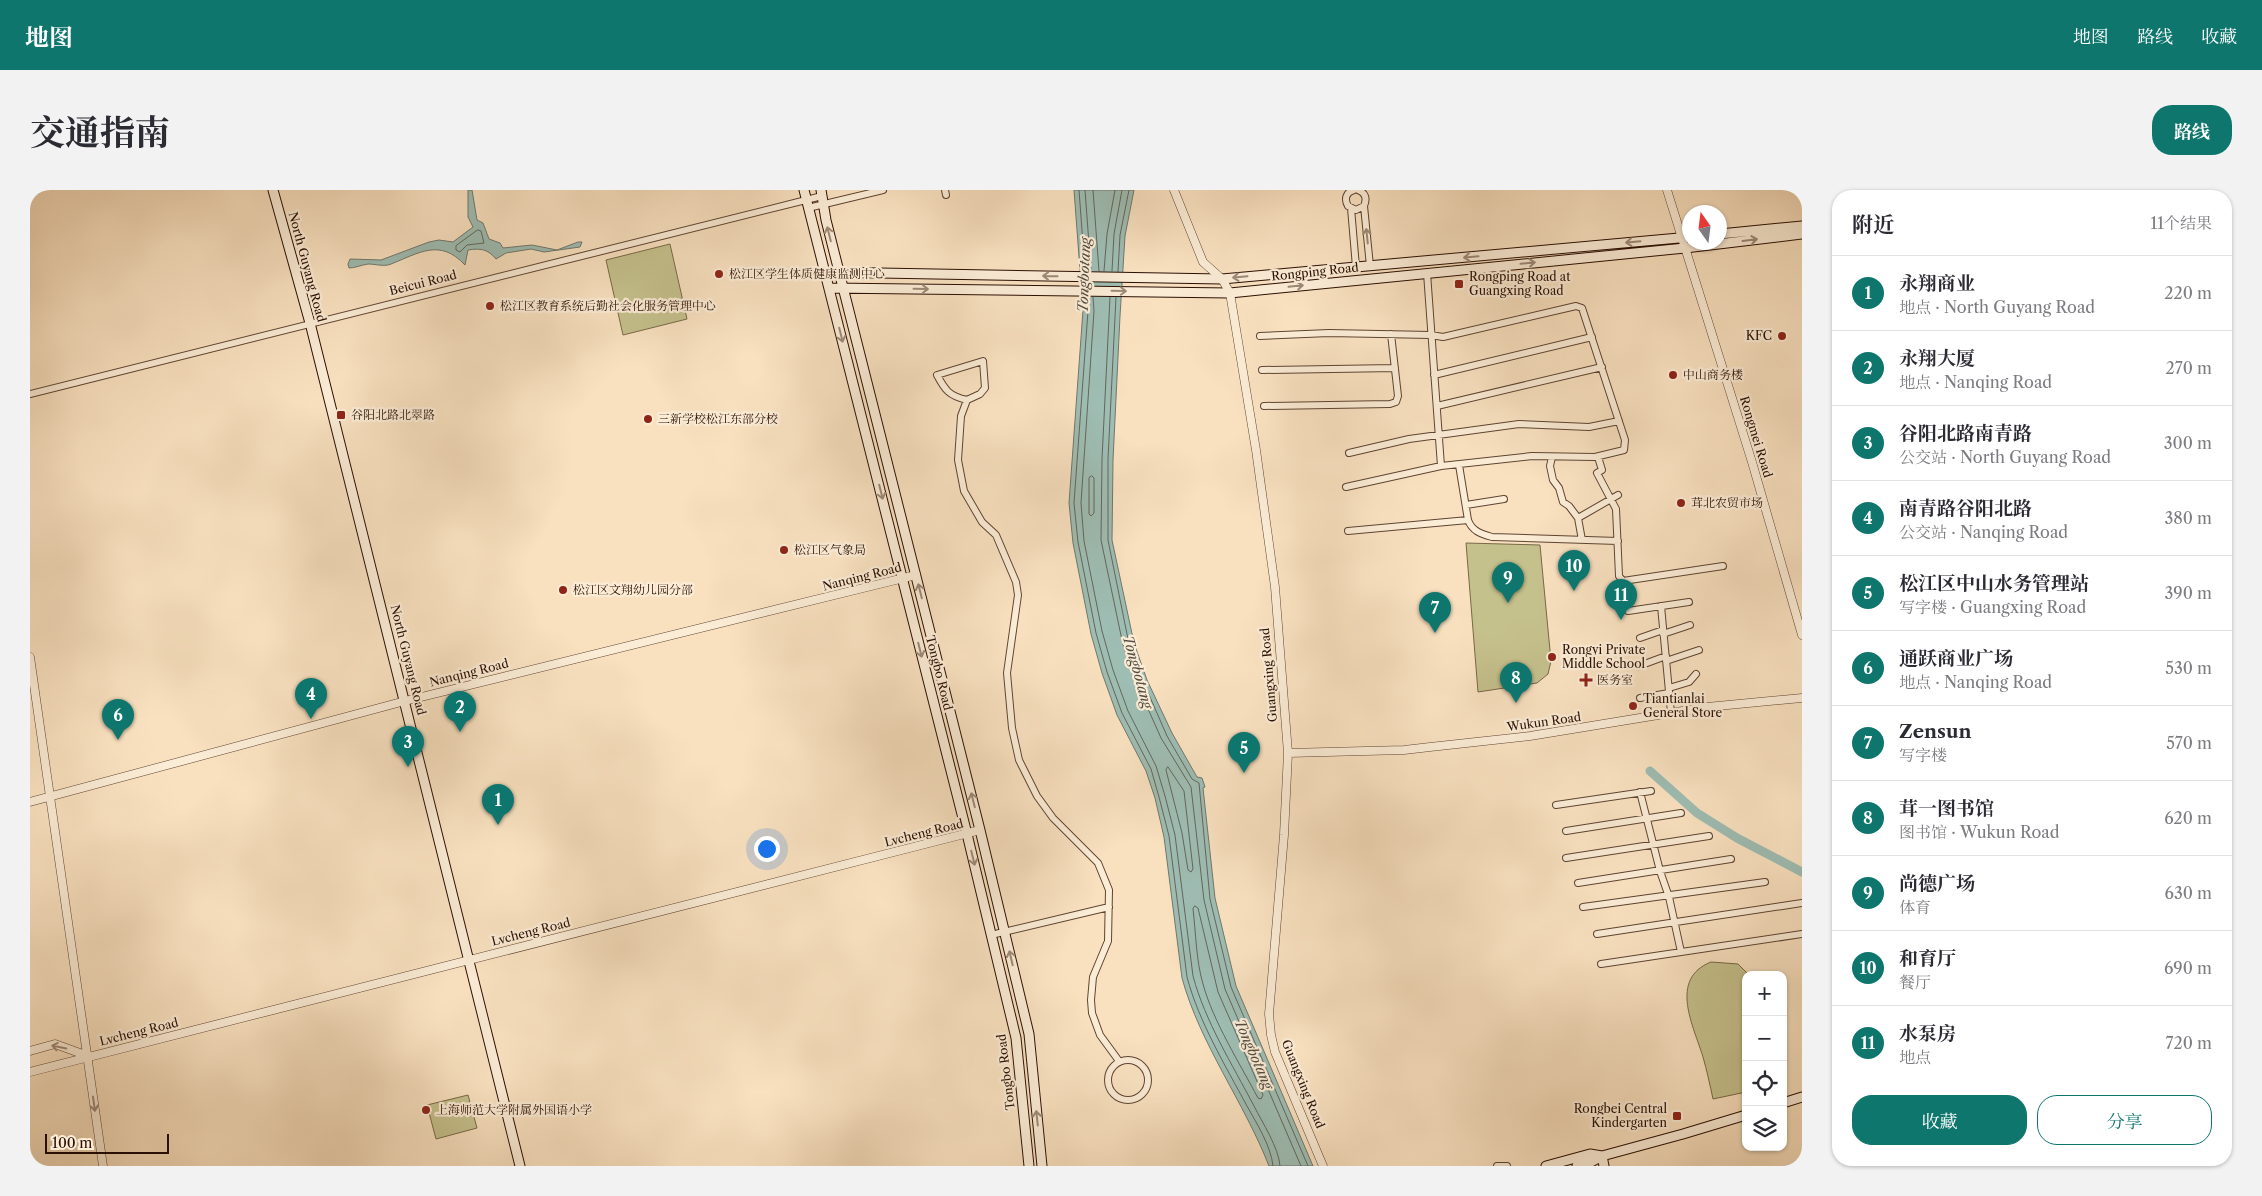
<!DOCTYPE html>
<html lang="zh">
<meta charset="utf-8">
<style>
body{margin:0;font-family:"Libre Caslon Text","Noto Serif SC",serif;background:#f2f2f3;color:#2b2b33}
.controls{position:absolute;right:15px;bottom:15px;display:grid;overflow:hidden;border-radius:10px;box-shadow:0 1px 4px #0004}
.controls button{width:45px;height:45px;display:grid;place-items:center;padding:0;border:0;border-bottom:1px solid #e1e1e2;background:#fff;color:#2b2b33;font:25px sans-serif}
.compass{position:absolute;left:1652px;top:15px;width:45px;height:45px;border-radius:50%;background:#fff;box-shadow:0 1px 4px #0004;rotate:346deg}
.scale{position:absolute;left:15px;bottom:12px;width:124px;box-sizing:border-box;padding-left:5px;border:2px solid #2b0f03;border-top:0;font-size:14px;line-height:18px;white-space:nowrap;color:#2b0f03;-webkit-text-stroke:4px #fbecd6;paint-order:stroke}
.you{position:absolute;left:736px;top:658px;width:18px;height:18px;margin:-12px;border:4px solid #fff;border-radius:50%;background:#1a73e8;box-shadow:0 0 0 8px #1a73e833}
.badge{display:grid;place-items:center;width:32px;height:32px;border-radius:50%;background:#0f766e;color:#fff;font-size:16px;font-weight:700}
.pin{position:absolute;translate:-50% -41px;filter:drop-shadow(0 1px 2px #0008)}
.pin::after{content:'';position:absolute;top:26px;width:18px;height:15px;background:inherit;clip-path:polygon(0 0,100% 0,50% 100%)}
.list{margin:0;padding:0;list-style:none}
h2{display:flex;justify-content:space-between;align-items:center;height:65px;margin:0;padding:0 20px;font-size:21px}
h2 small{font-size:16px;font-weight:400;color:#7c7c81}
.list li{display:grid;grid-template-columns:32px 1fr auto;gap:15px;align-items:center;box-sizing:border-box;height:75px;padding:0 20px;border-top:1px solid #e1e1e2}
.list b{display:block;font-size:19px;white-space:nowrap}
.list p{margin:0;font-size:16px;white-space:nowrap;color:#7c7c81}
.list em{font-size:16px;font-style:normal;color:#7c7c81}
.actions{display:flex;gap:10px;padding:15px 20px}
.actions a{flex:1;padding:11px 0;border:1px solid #0f766e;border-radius:20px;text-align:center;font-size:18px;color:#0f766e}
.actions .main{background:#0f766e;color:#fff}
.icon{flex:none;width:28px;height:28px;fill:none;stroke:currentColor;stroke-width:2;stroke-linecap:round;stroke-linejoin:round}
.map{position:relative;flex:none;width:1772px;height:976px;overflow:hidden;border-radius:20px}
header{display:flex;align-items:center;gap:30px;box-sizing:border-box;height:70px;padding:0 25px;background:#0f766e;color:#fff}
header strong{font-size:24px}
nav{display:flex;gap:28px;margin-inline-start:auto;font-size:18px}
.intro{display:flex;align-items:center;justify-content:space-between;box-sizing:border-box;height:120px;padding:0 30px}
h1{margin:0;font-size:35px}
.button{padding:12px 22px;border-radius:20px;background:#0f766e;color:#fff;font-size:18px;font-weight:700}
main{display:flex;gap:30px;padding:0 30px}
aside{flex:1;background:#fff;border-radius:20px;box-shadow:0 1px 4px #0004}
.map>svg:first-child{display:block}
.green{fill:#c5c18d;stroke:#786848}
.water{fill:#9ebdb3;stroke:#70776d}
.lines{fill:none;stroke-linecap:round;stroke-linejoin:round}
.shore{stroke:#64665b;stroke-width:1}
.canal{stroke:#9ebdb3;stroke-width:9}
.minor-casing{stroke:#5e4432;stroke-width:8}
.tertiary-casing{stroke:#5e4432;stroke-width:9}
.secondary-casing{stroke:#2b0f03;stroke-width:11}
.minor{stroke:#fbecd6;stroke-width:6}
.tertiary{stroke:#fbecd6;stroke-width:8}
.secondary{stroke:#fbecd6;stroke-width:9}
.oneway{stroke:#9d8977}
.poi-dot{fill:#8f2418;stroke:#fbecd6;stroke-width:2}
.labels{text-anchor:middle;stroke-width:4.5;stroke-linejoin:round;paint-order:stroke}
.street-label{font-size:12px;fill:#2b0f03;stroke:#fbecd6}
.poi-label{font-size:12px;fill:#2b0f03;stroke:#fbecd6;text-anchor:start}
.water-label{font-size:14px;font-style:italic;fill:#534c41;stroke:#fbecd6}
</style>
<header>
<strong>地图</strong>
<nav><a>地图</a><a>路线</a><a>收藏</a></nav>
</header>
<div class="intro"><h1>交通指南</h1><a class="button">路线</a></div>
<main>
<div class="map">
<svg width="1772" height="976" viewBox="0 0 1772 976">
<rect width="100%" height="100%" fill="#f9e1c0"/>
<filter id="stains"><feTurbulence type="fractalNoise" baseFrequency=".004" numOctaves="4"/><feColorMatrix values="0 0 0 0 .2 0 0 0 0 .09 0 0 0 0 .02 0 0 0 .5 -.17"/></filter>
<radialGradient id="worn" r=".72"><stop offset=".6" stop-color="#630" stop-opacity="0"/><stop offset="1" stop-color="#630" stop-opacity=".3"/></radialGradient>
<!-- green -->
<path class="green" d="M640,54L657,129L593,145L576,70Z
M1436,353L1510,355L1521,471L1518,484L1507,493L1448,502Z
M1681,772L1708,774L1719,785H1716V902L1683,909C1680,895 1677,881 1673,867C1664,837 1638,789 1681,772Z
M438,905L447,938L406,949L397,915Z"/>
<!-- water -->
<path class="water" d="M438,0H442L447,30L453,33L459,49L470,53L473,58L502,55L527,60L548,52H552L550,57L514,62L501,59L476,63L466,69C458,59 450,58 438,60L435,75C410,48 389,63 361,74C355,77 345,74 338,74C331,75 325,78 319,78L318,74L320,69L351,70L399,52L409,50L423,52L443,37L438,27Z
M1044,0H1104L1095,46L1090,126L1083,270L1082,350L1104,453L1117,490L1142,543L1167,587L1172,588L1175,597L1173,598L1185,708L1206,796L1283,976H1239C1214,912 1170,854 1152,788L1134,647L1125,608L1116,581L1087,525L1072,483L1061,444L1043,353L1039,313L1053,120Z"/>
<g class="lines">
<!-- shore -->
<path class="shore" d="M1049,0L1055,81
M1055,0L1061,81
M1063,0L1069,81
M448,40L451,41L454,53L437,55L430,62L426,60V56Z
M1074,81L1077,44L1085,0
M1082,81L1084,44L1092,0
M1088,82L1090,45L1099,0
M1057,107L1058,121L1044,313L1048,352L1066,443L1077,482L1092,523L1121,579L1129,607L1139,646L1157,787C1169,832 1195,875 1217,916C1227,934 1241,956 1243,976
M1063,107L1064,121L1051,313L1054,351L1072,441L1083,480L1098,521L1126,576L1135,606L1145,645L1163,786C1175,831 1202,874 1224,916C1232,932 1249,958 1250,976
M1080,107L1072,269L1071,350L1093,455L1107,494L1131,548L1161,597L1174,710L1195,799L1271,976
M1086,107L1078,269V350L1099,454L1113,491L1137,546L1162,589L1169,593L1180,709L1201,797L1278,976
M1062,286L1064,288V323L1061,326L1059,324V288Z
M1138,577L1154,601L1163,679L1161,682L1158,680L1152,643L1136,580Z
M1165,716L1168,718L1188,802L1233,905L1231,909L1228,908C1210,874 1183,831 1173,794C1166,770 1166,744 1163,719Z"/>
<!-- canal -->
<path class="canal" d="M1620,581L1667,623L1707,648L1772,682"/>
<defs>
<path id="minor" d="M915,0L916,5
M1324,0C1316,2 1314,9 1318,16L1326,20L1334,16C1337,9 1336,3 1328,0
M1334,16L1340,76
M778,18L853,0
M1321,18L1326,77
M1397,83L1411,276
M1230,146L1299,143L1401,145L1413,147L1546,116L1552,118L1595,250L1594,260L1565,267L1502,266L1411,276L1316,297
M1232,180L1365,178
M1404,185L1562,147
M0,204L792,6
M937,210C919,206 915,200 907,185L953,171L955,198L950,204L937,210L931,226L928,270L934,301L952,332L966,345L986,392L988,405L977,483L982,538L989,570L1007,606L1023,628L1068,673L1079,700L1078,751L1063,787L1061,810L1062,823L1070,845L1089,871
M1234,216L1360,214L1366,212L1368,206L1361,144
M1407,216L1572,177
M1319,263L1379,249L1489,234L1559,237L1589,231
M1522,267L1520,276L1523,290L1529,298L1533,312L1539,316L1548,328L1552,350
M1568,267L1572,280L1567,283L1586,319L1589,386L1593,391L1693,376
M1429,275L1438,330C1442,341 1451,344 1462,347L1588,351
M1436,315L1474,309
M1548,328L1588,305
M1318,341L1438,330
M1631,416L1641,523
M1598,421L1659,412
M1633,444L1660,435
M1610,448L1633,440
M1636,471L1669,460
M1609,476L1636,466
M1639,498L1659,492L1666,484
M1610,508L1639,503
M1610,602L1630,681L1639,707L1651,762
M1526,615L1621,601
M1536,641L1651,623
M1536,668L1679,646
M1548,693L1701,669
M1553,717L1735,692
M1567,744L1772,713
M961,745L1079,717
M1571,774L1772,744
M1078 890a20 20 0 1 1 40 0a20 20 0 1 1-40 0Z
M1467,976H1477"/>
<path id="tertiary" d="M1144,0L1173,72L1192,89L1200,103L1226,260L1245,397L1258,563L1254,645L1239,824L1241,845L1245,862L1293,976
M1637,0L1722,272L1772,445
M0,467L73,976
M1258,563L1374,560L1400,557L1500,546L1677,517L1772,508
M0,612L375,511L886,385
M0,861L25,854L58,866
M0,882L950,640"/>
<path id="secondary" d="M243,0L280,133L490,976
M774,0L937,644L986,848L999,976
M791,0L796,30L950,640L999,844L1012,976
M1690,44L1772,36
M794,82L1192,89L1660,47
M799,98L1200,103L1655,58L1772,44
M1753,913L1772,907
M1572,966L1574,976
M1516,976L1560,964L1572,966
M1547,976L1561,972L1572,966L1653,944L1716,925"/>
</defs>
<!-- minor casing -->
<use href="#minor" class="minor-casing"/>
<!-- tertiary casing -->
<use href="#tertiary" class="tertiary-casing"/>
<!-- secondary casing -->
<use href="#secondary" class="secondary-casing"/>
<!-- minor -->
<use href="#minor" class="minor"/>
<!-- tertiary -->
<use href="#tertiary" class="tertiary"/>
<!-- secondary -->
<use href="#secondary" class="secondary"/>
</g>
<!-- one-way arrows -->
<defs><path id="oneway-shaft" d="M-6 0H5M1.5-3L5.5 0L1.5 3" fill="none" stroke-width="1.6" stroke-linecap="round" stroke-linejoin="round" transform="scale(1.25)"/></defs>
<g class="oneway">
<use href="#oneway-shaft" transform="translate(799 44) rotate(-104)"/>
<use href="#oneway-shaft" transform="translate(1337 46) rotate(-96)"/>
<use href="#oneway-shaft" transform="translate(1720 50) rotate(-7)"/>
<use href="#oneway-shaft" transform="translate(1603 52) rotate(175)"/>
<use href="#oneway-shaft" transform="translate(1441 67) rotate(175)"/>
<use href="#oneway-shaft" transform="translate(1498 73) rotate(-6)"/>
<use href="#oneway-shaft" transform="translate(1020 86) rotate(-179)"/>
<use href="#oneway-shaft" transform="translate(1210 87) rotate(175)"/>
<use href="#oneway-shaft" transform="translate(1266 96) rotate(-6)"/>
<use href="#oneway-shaft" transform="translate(891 99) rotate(1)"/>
<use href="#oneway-shaft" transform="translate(1089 101) rotate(1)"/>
<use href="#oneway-shaft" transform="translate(811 145) rotate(76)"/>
<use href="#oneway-shaft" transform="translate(851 302) rotate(76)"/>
<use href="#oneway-shaft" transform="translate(890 401) rotate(-104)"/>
<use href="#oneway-shaft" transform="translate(890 460) rotate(76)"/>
<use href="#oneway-shaft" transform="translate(943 610) rotate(-104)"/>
<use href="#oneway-shaft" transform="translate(943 668) rotate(76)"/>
<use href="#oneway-shaft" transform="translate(981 768) rotate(-103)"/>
<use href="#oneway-shaft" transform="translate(29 857) rotate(-169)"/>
<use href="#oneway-shaft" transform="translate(64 914) rotate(82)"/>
<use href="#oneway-shaft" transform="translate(1007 928) rotate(-96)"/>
</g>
<!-- markers -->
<g class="poi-dot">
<circle cx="689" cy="84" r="5"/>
<rect x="1424" y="89" width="10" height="10" rx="2.5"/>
<circle cx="460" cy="116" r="5"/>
<circle cx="1752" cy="146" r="5"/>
<circle cx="1643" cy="185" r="5"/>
<rect x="306" y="220" width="10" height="10" rx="2.5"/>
<circle cx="618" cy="229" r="5"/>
<circle cx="1651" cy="313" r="5"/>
<circle cx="754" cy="360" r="5"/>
<circle cx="533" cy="400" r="5"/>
<circle cx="1522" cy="467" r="5"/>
<path d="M1553.5 482.5h5v5h5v5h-5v5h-5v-5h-5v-5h5z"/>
<circle cx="1603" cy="516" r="5"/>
<circle cx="396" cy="920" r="5"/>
<rect x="1642" y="921" width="10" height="10" rx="2.5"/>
</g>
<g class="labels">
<!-- street labels -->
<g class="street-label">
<text transform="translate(277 77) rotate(75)" y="4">North Guyang Road</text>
<text transform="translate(1285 82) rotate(-6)" y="4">Rongping Road</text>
<text transform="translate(393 93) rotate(-14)" y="4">Beicui Road</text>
<text transform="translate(1726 247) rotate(73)" y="4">Rongmei Road</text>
<text transform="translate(832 387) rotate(-14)" y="4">Nanqing Road</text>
<text transform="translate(378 470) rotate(76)" y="4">North Guyang Road</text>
<text transform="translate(439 483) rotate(-14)" y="4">Nanqing Road</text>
<text transform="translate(909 483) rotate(76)" y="4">Tongbo Road</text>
<text transform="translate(1239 485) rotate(-95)" y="4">Guangxing Road</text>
<text transform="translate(1514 532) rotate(-8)" y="4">Wukun Road</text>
<text transform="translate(894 643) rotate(-14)" y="4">Lvcheng Road</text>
<text transform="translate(501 742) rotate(-14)" y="4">Lvcheng Road</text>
<text transform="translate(109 842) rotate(-14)" y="4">Lvcheng Road</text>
<text transform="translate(976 882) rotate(-97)" y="4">Tongbo Road</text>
<text transform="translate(1273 894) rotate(68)" y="4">Guangxing Road</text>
</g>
<!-- poi labels -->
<g class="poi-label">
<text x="699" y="88">松江区学生体质健康监测中心</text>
<text x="1439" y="91">Rongping Road at<tspan x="1439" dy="14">Guangxing Road</tspan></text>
<text x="470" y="120">松江区教育系统后勤社会化服务管理中心</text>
<text x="1742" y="150" text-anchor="end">KFC</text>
<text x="1653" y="189">中山商务楼</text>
<text x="321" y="229">谷阳北路北翠路</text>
<text x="628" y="233">三新学校松江东部分校</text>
<text x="1661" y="317">茸北农贸市场</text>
<text x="764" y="364">松江区气象局</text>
<text x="543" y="404">松江区文翔幼儿园分部</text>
<text x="1532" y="464">Rongyi Private<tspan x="1532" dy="14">Middle School</tspan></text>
<text x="1567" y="494">医务室</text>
<text x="1613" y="513">Tiantianlai<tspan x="1613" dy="14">General Store</tspan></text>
<text x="1637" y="923" text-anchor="end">Rongbei Central<tspan x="1637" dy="14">Kindergarten</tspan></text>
<text x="406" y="924">上海师范大学附属外国语小学</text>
</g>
<!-- water labels -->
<g class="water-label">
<text transform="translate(1054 85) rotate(-88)" y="5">Tongbotang</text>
<text transform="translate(1108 482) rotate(74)" y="5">Tongbotang</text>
<text transform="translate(1224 864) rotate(66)" y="5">Tongbotang</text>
</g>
</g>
<rect width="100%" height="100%" filter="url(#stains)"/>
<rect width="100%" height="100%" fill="url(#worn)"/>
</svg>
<div class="controls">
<button>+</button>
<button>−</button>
<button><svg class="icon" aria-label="locate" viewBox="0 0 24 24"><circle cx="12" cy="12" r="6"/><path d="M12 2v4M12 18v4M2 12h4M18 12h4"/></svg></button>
<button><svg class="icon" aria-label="layers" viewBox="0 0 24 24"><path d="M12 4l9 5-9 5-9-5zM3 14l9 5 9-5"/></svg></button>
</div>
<svg class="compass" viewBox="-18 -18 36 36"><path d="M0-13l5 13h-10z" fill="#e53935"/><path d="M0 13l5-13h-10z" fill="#7c7c81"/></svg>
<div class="scale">100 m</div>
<div class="you"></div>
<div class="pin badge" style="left:468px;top:635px">1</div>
<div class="pin badge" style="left:430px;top:542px">2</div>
<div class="pin badge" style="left:378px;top:577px">3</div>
<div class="pin badge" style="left:281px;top:529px">4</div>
<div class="pin badge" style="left:1214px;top:583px">5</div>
<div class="pin badge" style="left:88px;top:550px">6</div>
<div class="pin badge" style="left:1405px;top:443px">7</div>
<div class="pin badge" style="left:1486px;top:513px">8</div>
<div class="pin badge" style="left:1478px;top:413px">9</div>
<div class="pin badge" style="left:1544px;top:401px">10</div>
<div class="pin badge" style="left:1591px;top:430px">11</div>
</div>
<aside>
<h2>附近<small>11个结果</small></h2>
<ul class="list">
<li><span class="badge">1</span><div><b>永翔商业</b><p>地点 · North Guyang Road</p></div><em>220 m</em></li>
<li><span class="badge">2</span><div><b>永翔大厦</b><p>地点 · Nanqing Road</p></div><em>270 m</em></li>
<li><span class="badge">3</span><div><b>谷阳北路南青路</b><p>公交站 · North Guyang Road</p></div><em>300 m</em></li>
<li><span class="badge">4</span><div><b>南青路谷阳北路</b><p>公交站 · Nanqing Road</p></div><em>380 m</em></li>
<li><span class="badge">5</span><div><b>松江区中山水务管理站</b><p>写字楼 · Guangxing Road</p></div><em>390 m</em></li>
<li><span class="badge">6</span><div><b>通跃商业广场</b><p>地点 · Nanqing Road</p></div><em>530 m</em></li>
<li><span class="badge">7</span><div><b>Zensun</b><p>写字楼</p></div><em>570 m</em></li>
<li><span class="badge">8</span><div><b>茸一图书馆</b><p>图书馆 · Wukun Road</p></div><em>620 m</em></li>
<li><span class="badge">9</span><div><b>尚德广场</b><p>体育</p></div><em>630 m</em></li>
<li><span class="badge">10</span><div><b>和育厅</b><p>餐厅</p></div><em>690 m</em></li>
<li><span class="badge">11</span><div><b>水泵房</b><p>地点</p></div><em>720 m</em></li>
</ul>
<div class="actions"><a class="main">收藏</a><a>分享</a></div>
</aside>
</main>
